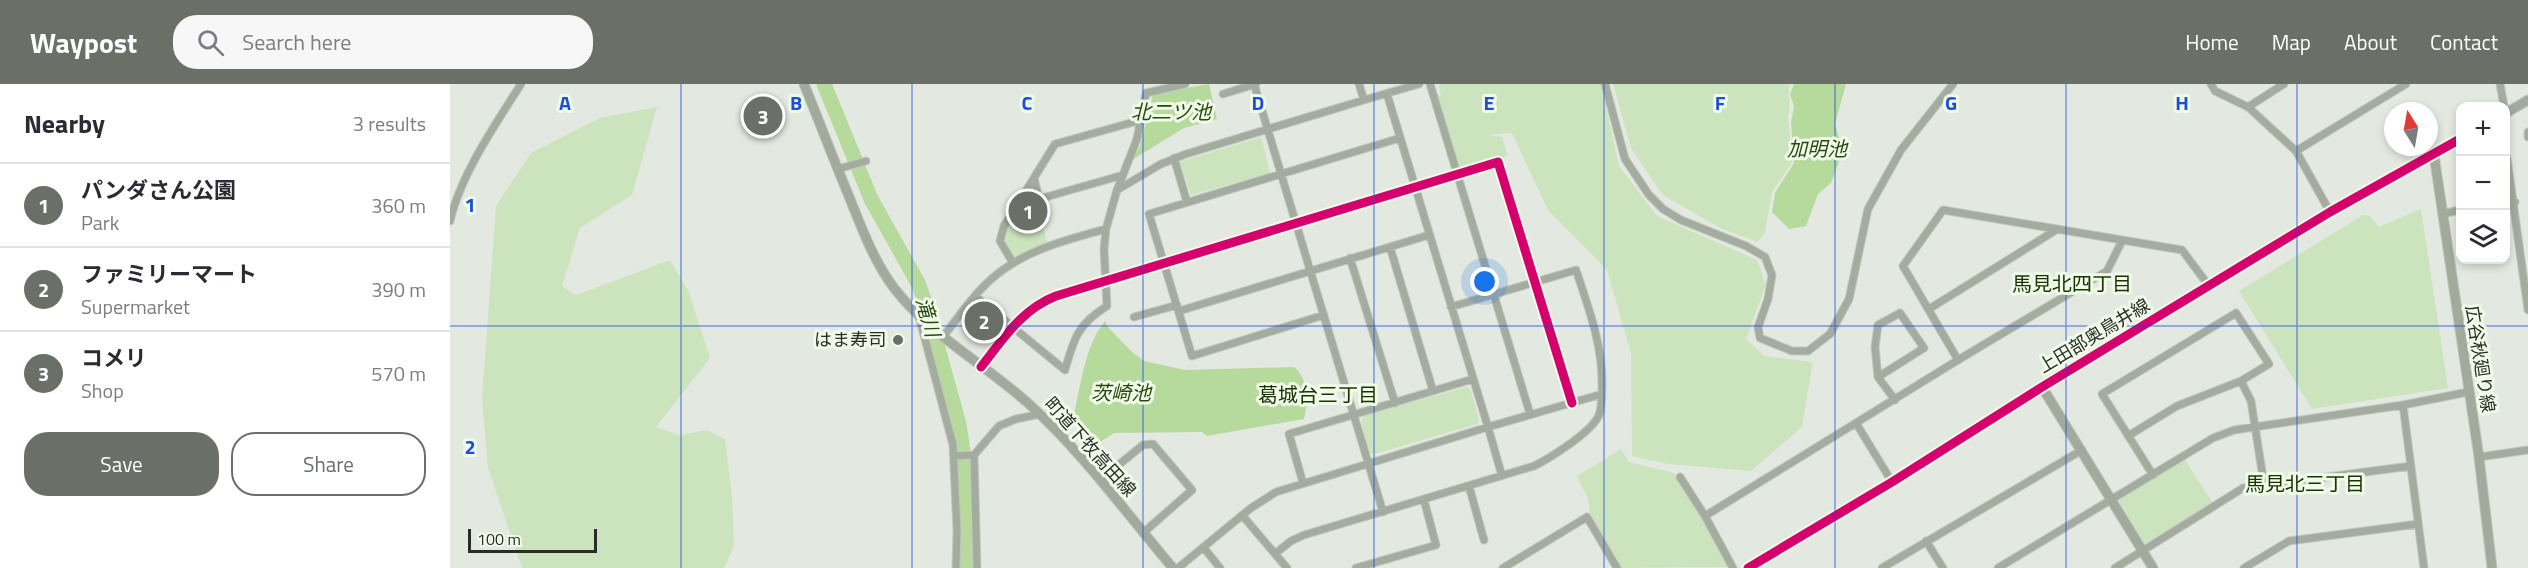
<!DOCTYPE html>
<meta charset="utf-8">
<style>
body{margin:0;font-family:"Titillium Web","Noto Sans JP",sans-serif;background:#f7f7f7;color:#2b2b33}
.controls{position:absolute;right:18px;top:18px;display:grid;overflow:hidden;border-radius:12px;box-shadow:0 3px 9px #0003}
.controls button{width:54px;height:54px;display:grid;place-items:center;padding:0;border:0;border-bottom:2px solid #e1e1e2;background:#fff;color:#2b2b33;font:30px sans-serif}
.compass{position:absolute;left:1934px;top:18px;width:54px;height:54px;border-radius:50%;background:#fff;box-shadow:0 3px 9px #0003;rotate:349deg}
.scale{position:absolute;left:18px;bottom:15px;width:129px;box-sizing:border-box;padding-left:6px;border:3px solid #292d27;border-top:0;font-size:16px;line-height:21px;white-space:nowrap;color:#292d27;-webkit-text-stroke:4px #effae9;paint-order:stroke}
.you{position:absolute;left:1035px;top:198px;width:21px;height:21px;margin:-15px;border:4px solid #fff;border-radius:50%;background:#1a73e8;box-shadow:0 0 0 9px #1a73e833}
.badge{display:grid;place-items:center;width:39px;height:39px;border-radius:50%;background:#6a6f68;color:#fff;font-size:20px;font-weight:700}
.pin{position:absolute;translate:-50% -50%;border:3px solid #fff;box-shadow:0 2px 6px #0006}
.list{margin:0;padding:0;list-style:none}
h2{display:flex;justify-content:space-between;align-items:center;height:78px;margin:0;padding:0 24px;font-size:26px}
h2 small{font-size:20px;font-weight:400;color:#7c7c81}
.list li{display:grid;grid-template-columns:39px 1fr auto;gap:18px;align-items:center;box-sizing:border-box;height:84px;padding:0 24px;border-top:2px solid #e1e1e2}
.list b{display:block;font-size:22px;white-space:nowrap}
.list p{margin:0;font-size:20px;white-space:nowrap;color:#7c7c81}
.list em{font-size:20px;font-style:normal;color:#7c7c81}
.actions{display:flex;gap:12px;padding:18px 24px}
.actions a{flex:1;padding:14px 0;border:2px solid #6a6f68;border-radius:24px;text-align:center;font-size:21px;color:#6a6f68}
.actions .main{background:#6a6f68;color:#fff}
.icon{flex:none;width:33px;height:33px;fill:none;stroke:currentColor;stroke-width:2;stroke-linecap:round;stroke-linejoin:round}
.map{position:relative;flex:none;width:2078px;height:484px;overflow:hidden}
header{display:flex;align-items:center;gap:36px;box-sizing:border-box;height:84px;padding:0 30px;background:#6a6f68;color:#fff}
header strong{font-size:28px}
nav{display:flex;gap:33px;margin-inline-start:auto;font-size:21px}
.search{width:420px;height:54px;background:#f7f7f7;display:flex;align-items:center;gap:15px;box-sizing:border-box;padding:0 21px;border-radius:24px;color:#7c7c81;font-size:22px}
main{display:flex}
aside{flex:1;background:#fff}
.map>svg:first-child{display:block}
.green{fill:#cce4bd}
.water{fill:#b5da9c}
.lines{fill:none;stroke-linecap:round;stroke-linejoin:round}
.river{stroke:#b5da9c;stroke-width:15}
.street-casing{stroke:#c2c6c0;stroke-width:9}
.secondary-casing{stroke:#c2c6c0;stroke-width:11}
.street{stroke:#a4ac9f;stroke-width:7}
.secondary{stroke:#a2aa9e;stroke-width:9}
.cycleway-casing{stroke:#effae9;stroke-width:13}
.cycleway{stroke:#d6006c;stroke-width:9}
.grid{fill:none;stroke:#1d4ed8;stroke-width:1.5;stroke-opacity:0.55}
.poi-dot{fill:#6a6f68;stroke:#effae9;stroke-width:2}
.labels{text-anchor:middle;stroke-width:6;stroke-linejoin:round;paint-order:stroke}
.street-label{font-size:18px;fill:#292d27;stroke:#effae9}
.poi-label{font-size:18px;fill:#292d27;stroke:#effae9;text-anchor:end}
.water-label{font-size:20px;font-style:italic;fill:#2a490e;stroke:#effae9}
.neighbourhood-label{font-size:20px;fill:#193201;stroke:#effae9}
.grid-label{font-size:20px;text-anchor:middle;font-weight:bold;fill:#1d4ed8;stroke:#effae9;stroke-width:6;stroke-linejoin:round;paint-order:stroke}
</style>
<header>
<strong>Waypost</strong>
<div class="search"><svg class="icon" aria-label="search" viewBox="0 0 24 24"><circle cx="10" cy="10" r="6"/><path d="M15 15l6 6"/></svg>Search here</div>
<nav><a>Home</a><a>Map</a><a>About</a><a>Contact</a></nav>
</header>
<main>
<aside>
<h2>Nearby<small>3 results</small></h2>
<ul class="list">
<li><span class="badge">1</span><div><b>パンダさん公園</b><p>Park</p></div><em>360 m</em></li>
<li><span class="badge">2</span><div><b>ファミリーマート</b><p>Supermarket</p></div><em>390 m</em></li>
<li><span class="badge">3</span><div><b>コメリ</b><p>Shop</p></div><em>570 m</em></li>
</ul>
<div class="actions"><a class="main">Save</a><a>Share</a></div>
</aside>
<div class="map">
<svg width="2078" height="484" viewBox="0 0 2078 484">
<rect width="100%" height="100%" fill="#e3e9e0"/>
<!-- green -->
<path class="green" d="M989,0H1151L1169,82L1207,132L1307,176L1316,200L1296,255L1314,272L1363,278L1352,343L1301,387L1218,380L1182,372L1181,269L1157,186L1098,126L1062,49L1036,51L1052,53L1058,72L1010,85L987,10L991,13Z
M1163,0H1340C1337,11 1342,20 1338,30L1342,79L1322,108L1315,148L1308,158L1272,145L1213,111L1181,64Z
M207,23L182,111L130,144L112,202L126,211L220,176L238,206L260,274L206,343L229,351L257,346L275,355L282,412L284,462L274,484H72L38,384L32,314L46,122L81,69L150,34Z
M811,53L820,89L741,111L729,78Z
M583,109L597,158L565,173L562,172L552,156L557,143L578,110Z
M1971,125L1998,304L1862,325L1789,207L1913,131L1920,132L1929,143Z
M1016,303L1020,304L1029,336L1027,340L925,370L919,369L911,338L914,332Z
M1171,365L1179,378L1224,389L1281,483L1172,484L1140,430L1138,415L1127,392Z
M1734,375L1763,419L1694,460L1668,416Z"/>
<!-- water -->
<path class="water" d="M759,0L767,35L734,44L682,76L690,62L703,10Z
M1344,0H1396L1385,40L1393,67L1381,99L1368,110L1356,142L1339,145L1322,128L1325,109L1344,79L1341,39L1344,22L1340,10Z
M655,237L658,243L683,269L694,277L735,286L844,283C859,295 858,318 854,335L757,352L752,348L664,349L647,360L623,335C631,302 634,263 655,237Z"/>
<g class="lines">
<!-- river -->
<path class="river" d="M374,0L421,115L468,199L475,218L509,340C517,387 518,436 516,484"/>
<defs>
<path id="street" d="M804,0L933,428
M909,0L914,16L969,0
M980,0L1080,330
M1155,0L1175,75L1199,111L1213,125L1231,136L1296,162L1315,173L1322,191L1318,215L1308,243L1310,254L1342,267H1358L1380,250L1399,215L1418,125L1451,66L1503,0
M1761,0L1765,7L1798,23L1846,67L1880,128
M2050,0L2054,22
M773,10L806,0
M937,10L1038,343L1152,310
M1798,23L1834,0
M2078,48V53
M1846,67L1956,0
M724,74L737,118
M2056,75L2057,74L2078,226
M388,85L416,77
M584,94L589,115L673,91
M667,106L711,80L736,70L914,16
M2056,119L2065,118
M1992,130L2010,126
M0,137C11,90 45,41 71,0
M940,163L983,307
M900,174L945,319
M563,179L550,157L554,142L605,60L691,36
M525,212L615,286C624,254 628,240 657,222L654,165L656,145L667,106L687,55L696,9L735,0
M1479,225L1606,146
M729,227L979,151
M874,231L742,272L699,130L950,54
M469,232L503,361L507,446L506,484
M684,233L727,221
M493,253C506,236 519,217 534,202C567,168 612,157 656,145
M1508,276L1453,182L1493,126L1732,166L1759,202
M531,283C553,255 572,225 606,212L1048,78L1122,319
M1428,293L1474,264L1450,229L1428,241L1425,263L1428,293L1445,316
M1791,297L1801,317L1814,400
M1953,321L1974,484
M1406,339L1442,398
M1678,352L1727,322L1791,297L1819,280L1786,229L1652,310L1703,391
M524,371L527,484
M504,372L524,371L549,342L566,335L590,330
M2029,373L2078,366
M1230,393L1255,432
M650,396L693,361L703,360L742,406L693,449
M853,399L839,350L1023,295
M1019,402L1034,456
M792,431L837,484
M1476,457L1493,484
M754,464L770,484
M826,469L841,457L854,451L1084,382C1100,374 1142,348 1149,331C1152,323 1152,312 1152,303C1153,262 1139,225 1126,186L1001,223
M728,484L801,424L826,408L1038,343L1052,392
M906,484L986,461L974,416
M1053,484L1137,433L1167,484
M1283,484L1255,432L1508,276L1657,187L1672,157
M1432,484L1632,366
M1548,484L1763,354L1784,346L1953,321L2018,308
M1665,484L1793,404L1961,382
M1794,484L1839,457L1968,440"/>
<path id="secondary" d="M354,0C369,37 383,74 398,110C411,142 423,176 444,204C481,252 535,280 579,320C633,369 676,429 723,484
M2056,29L2078,16
M1984,71L2029,373L2042,484
M1592,303L1703,484
M1298,484L1442,398L1592,303L1880,128L2010,55"/>
</defs>
<!-- street casing -->
<use href="#street" class="street-casing"/>
<!-- secondary casing -->
<use href="#secondary" class="secondary-casing"/>
<!-- street -->
<use href="#street" class="street"/>
<!-- secondary -->
<use href="#secondary" class="secondary"/>
<defs>
<path id="cycleway" d="M531,283C553,255 572,225 606,212L1048,78L1122,319
M1298,484L1442,398L1592,303L1880,128L2010,55"/>
</defs>
<!-- cycleway casing -->
<use href="#cycleway" class="cycleway-casing"/>
<!-- cycleway -->
<use href="#cycleway" class="cycleway"/>
</g>
<!-- grid -->
<path class="grid" d="M231,0V484M462,0V484M693,0V484M924,0V484M1154,0V484M1385,0V484M1616,0V484M1847,0V484M0,242H2078"/>
<!-- markers -->
<circle class="poi-dot" cx="448" cy="256" r="6"/>
<g class="labels">
<!-- street labels -->
<g class="street-label">
<text transform="translate(1644 252) rotate(-31)" y="6">上田部奥鳥井線</text>
<text transform="translate(2030 275) rotate(81)" y="6">広谷秋廻り線</text>
<text transform="translate(640 363) rotate(48)" y="6">町道下牧高田線</text>
</g>
<!-- poi labels -->
<g class="poi-label">
<text x="436" y="262">はま寿司</text>
</g>
<!-- water labels -->
<g class="water-label">
<text x="721" y="35">北二ツ池</text>
<text x="1367" y="72">加明池</text>
<text transform="translate(478 233) rotate(74)" y="7">滝川</text>
<text x="671" y="316">茨崎池</text>
</g>
<!-- neighbourhood labels -->
<g class="neighbourhood-label">
<text x="1622" y="207">馬見北四丁目</text>
<text x="868" y="318">葛城台三丁目</text>
<text x="1855" y="407">馬見北三丁目</text>
</g>
</g>
<g class="grid-label">
<text x="115" y="26">A</text>
<text x="346" y="26">B</text>
<text x="577" y="26">C</text>
<text x="808" y="26">D</text>
<text x="1039" y="26">E</text>
<text x="1270" y="26">F</text>
<text x="1501" y="26">G</text>
<text x="1732" y="26">H</text>
<text x="20" y="128">1</text>
<text x="20" y="370">2</text>
</g>
</svg>
<div class="controls">
<button>+</button>
<button>−</button>
<button><svg class="icon" aria-label="layers" viewBox="0 0 24 24"><path d="M12 4l9 5-9 5-9-5zM3 14l9 5 9-5"/></svg></button>
</div>
<svg class="compass" viewBox="-18 -18 36 36"><path d="M0-13l5 13h-10z" fill="#e53935"/><path d="M0 13l5-13h-10z" fill="#7c7c81"/></svg>
<div class="scale">100 m</div>
<div class="you"></div>
<div class="pin badge" style="left:578px;top:127px">1</div>
<div class="pin badge" style="left:534px;top:237px">2</div>
<div class="pin badge" style="left:313px;top:32px">3</div>
</div>
</main>
